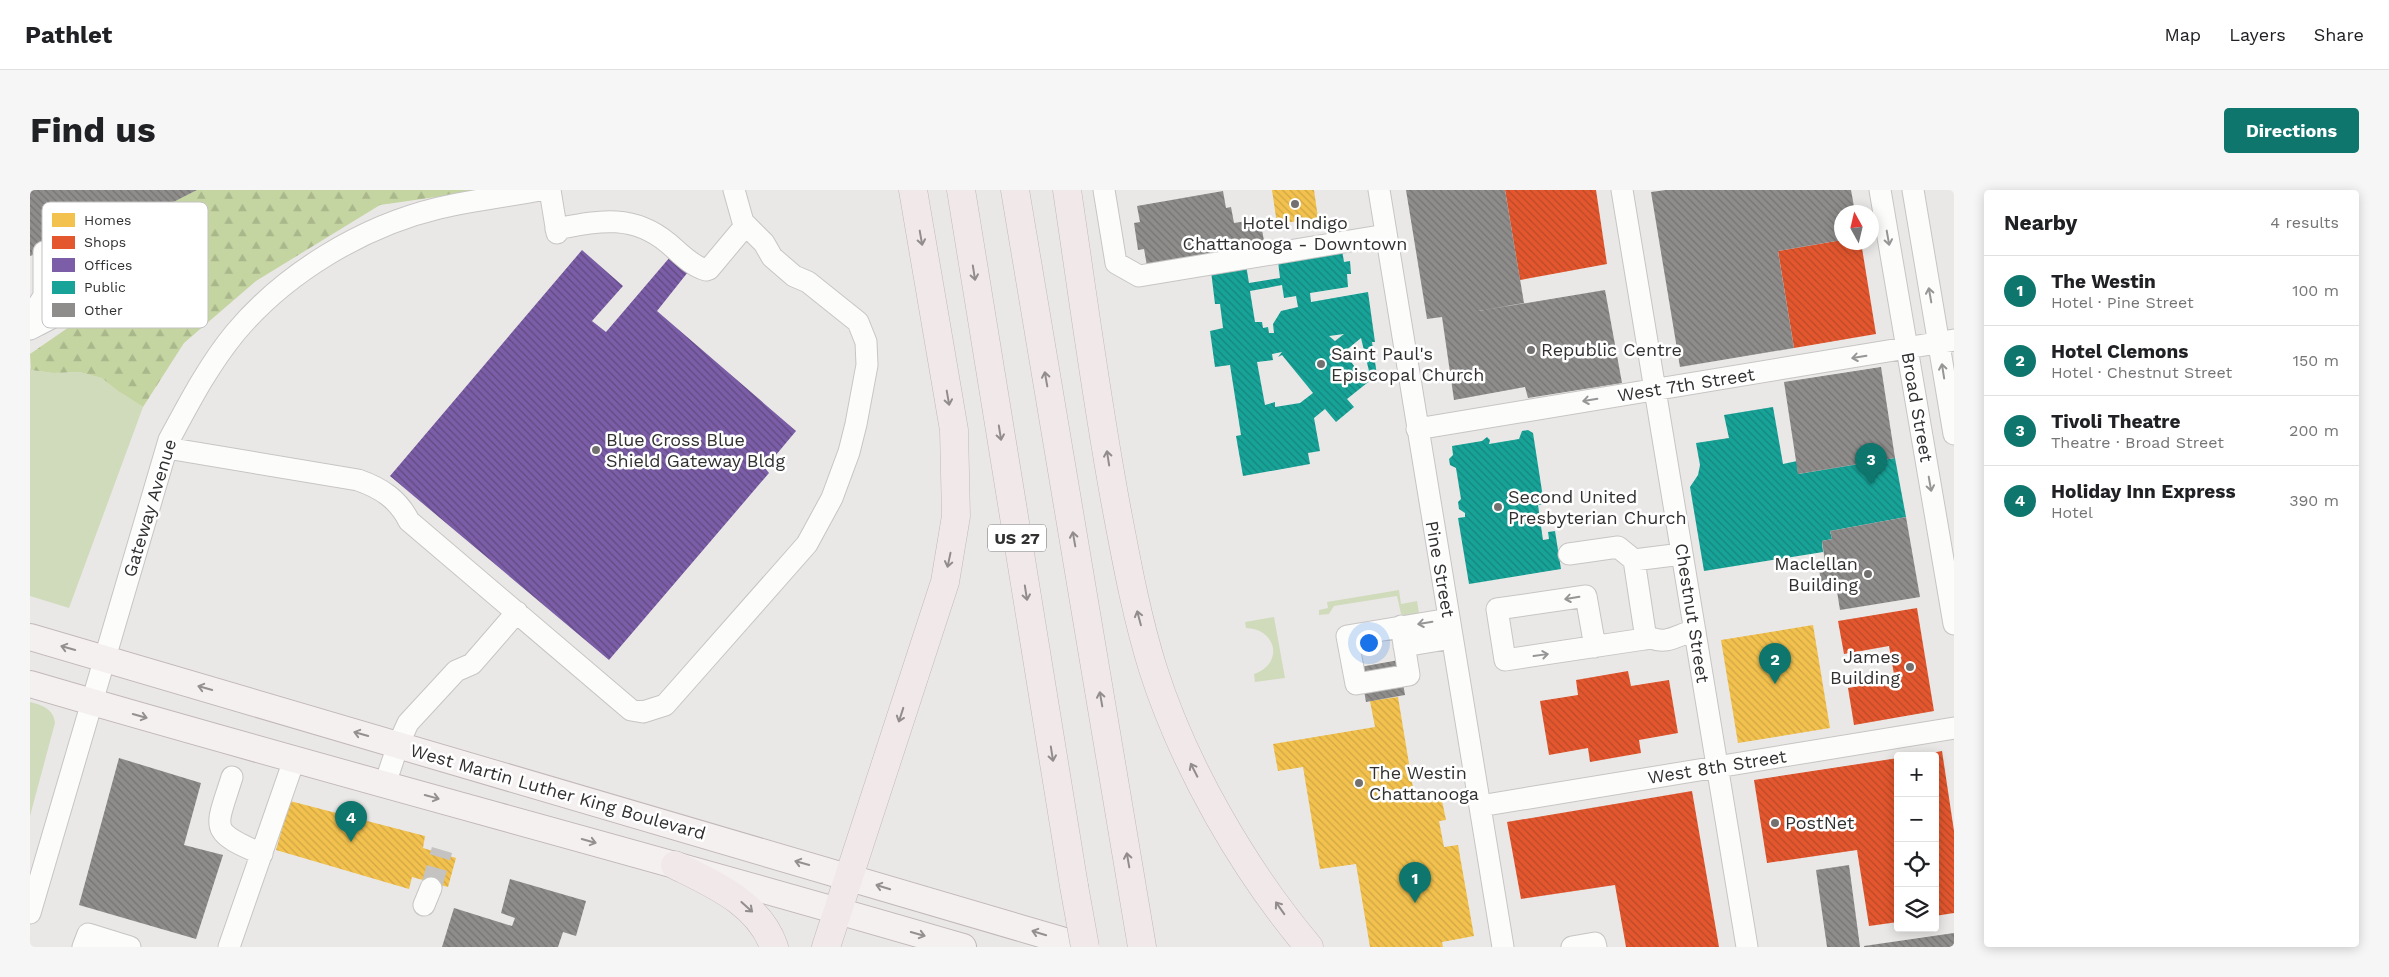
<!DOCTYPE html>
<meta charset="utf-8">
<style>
body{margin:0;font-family:"Work Sans",sans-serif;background:#f6f6f6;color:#202124}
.controls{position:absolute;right:15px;bottom:15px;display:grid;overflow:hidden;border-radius:5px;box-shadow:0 2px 12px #0003}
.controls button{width:45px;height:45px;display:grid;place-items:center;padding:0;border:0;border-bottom:1px solid #e0e0e0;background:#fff;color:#202124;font:25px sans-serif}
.compass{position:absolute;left:1804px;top:15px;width:45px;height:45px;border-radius:50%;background:#fff;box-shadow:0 2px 12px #0003;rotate:352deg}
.you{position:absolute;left:1338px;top:452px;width:18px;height:18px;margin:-12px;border:4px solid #fff;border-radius:50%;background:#1a73e8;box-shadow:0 0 0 8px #1a73e833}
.badge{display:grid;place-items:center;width:32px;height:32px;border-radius:50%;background:#0f766e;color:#fff;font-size:16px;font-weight:700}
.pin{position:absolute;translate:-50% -41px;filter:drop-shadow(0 1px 2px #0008)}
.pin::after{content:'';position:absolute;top:26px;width:18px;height:15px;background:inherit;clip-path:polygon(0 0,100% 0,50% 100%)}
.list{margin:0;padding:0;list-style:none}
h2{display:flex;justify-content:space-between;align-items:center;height:65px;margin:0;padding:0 20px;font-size:21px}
h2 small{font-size:16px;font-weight:400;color:#757577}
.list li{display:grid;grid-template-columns:32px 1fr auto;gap:15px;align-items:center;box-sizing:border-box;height:70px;padding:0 20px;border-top:1px solid #e0e0e0}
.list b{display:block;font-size:19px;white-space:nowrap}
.list p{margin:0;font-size:16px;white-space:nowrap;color:#757577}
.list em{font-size:16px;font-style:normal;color:#757577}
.icon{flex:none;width:28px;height:28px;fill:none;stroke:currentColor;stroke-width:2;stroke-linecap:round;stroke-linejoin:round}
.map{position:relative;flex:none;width:1924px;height:757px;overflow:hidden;border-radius:5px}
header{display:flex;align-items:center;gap:30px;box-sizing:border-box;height:70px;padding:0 25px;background:#fff;border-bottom:1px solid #e0e0e0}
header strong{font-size:24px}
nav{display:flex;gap:28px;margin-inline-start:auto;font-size:18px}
.intro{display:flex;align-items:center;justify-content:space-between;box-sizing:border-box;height:120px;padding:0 30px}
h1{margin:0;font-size:35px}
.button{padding:12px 22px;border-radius:5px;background:#0f766e;color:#fff;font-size:18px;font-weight:700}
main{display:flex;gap:30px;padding:0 30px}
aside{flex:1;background:#fff;border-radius:5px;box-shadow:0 2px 12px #0003}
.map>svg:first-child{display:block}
.green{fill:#d0dbbc}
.forest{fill:url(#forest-firs)}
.homes{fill:url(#homes-back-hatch)}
.shops{fill:url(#shops-back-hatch)}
.offices{fill:url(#offices-back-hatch)}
.public{fill:url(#public-back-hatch);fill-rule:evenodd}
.building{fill:url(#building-back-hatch)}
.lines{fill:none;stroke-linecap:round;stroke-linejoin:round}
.minor-tunnel{stroke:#c5c3c2;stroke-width:21;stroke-dasharray:21 11;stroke-linecap:butt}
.minor-casing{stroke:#c7c5c4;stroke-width:23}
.major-casing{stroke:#c2b9b9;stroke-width:28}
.highway-casing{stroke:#c2b9b9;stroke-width:29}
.minor{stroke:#fcfcfb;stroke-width:21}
.major{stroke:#f5f0f0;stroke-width:26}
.highway{stroke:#f1e9e9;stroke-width:28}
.highway-bridge-casing{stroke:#c2b9b9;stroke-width:29;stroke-linecap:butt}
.highway-bridge{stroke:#f1e9e9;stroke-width:28}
.oneway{stroke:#928d8c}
.oneway2{stroke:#979696}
.oneway3{stroke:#949090}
.poi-dot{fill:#727170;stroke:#fff;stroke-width:2}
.labels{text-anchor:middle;stroke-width:5;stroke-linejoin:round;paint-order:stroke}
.shield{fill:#fff;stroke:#706f6e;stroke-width:1}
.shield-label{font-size:16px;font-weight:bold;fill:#323130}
.poi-label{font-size:18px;fill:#323130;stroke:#fff;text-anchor:start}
.street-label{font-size:18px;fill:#323130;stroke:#fff}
.key{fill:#fff;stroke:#c2c1c1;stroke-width:1}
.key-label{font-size:14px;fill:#323130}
</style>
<header>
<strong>Pathlet</strong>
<nav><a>Map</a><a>Layers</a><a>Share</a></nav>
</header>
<div class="intro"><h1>Find us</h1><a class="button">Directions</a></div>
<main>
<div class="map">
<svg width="1924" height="757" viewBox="0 0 1924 757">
<defs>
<pattern id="forest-firs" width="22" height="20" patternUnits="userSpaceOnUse" patternTransform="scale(1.25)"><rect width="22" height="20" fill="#c4d5a1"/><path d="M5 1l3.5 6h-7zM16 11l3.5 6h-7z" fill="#a9b78b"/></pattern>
<pattern id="homes-back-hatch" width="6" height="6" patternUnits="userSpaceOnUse" patternTransform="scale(1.25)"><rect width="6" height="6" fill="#f2c14e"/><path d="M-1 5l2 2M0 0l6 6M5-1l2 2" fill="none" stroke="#d0a644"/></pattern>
<pattern id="shops-back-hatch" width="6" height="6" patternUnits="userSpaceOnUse" patternTransform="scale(1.25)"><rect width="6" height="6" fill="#e4572e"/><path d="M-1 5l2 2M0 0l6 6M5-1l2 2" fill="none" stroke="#b94928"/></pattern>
<pattern id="offices-back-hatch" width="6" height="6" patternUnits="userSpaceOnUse" patternTransform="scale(1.25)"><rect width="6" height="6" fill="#7b5ea7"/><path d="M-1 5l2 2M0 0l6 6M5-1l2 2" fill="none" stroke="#604a81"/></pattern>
<pattern id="public-back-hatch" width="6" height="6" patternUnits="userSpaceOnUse" patternTransform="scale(1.25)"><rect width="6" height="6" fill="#17a398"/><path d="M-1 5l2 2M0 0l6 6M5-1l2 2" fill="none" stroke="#15857c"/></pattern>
<pattern id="building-back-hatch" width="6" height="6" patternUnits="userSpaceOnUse" patternTransform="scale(1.25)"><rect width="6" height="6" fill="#8f8d8c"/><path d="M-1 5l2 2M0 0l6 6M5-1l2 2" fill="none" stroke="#757473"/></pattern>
</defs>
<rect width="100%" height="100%" fill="#eae8e6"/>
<!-- green -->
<path class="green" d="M0,177L1,180L23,183L49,182L73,188L88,201L113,217L39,418L0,406Z
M1369,400L1371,414L1387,411L1389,423L1375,426L1371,424L1367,406L1304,416L1299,424L1289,425V420L1298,418L1297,412Z
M1244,427L1255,488L1225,492L1224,484C1254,474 1247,439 1216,438L1215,432Z
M0,512C12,515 24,519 25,533L0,626Z"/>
<!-- forest -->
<path class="forest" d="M167,0H455L350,15L226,91L154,153L113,217L88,201L72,188L49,182L23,183L1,180L0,164L120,81L135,45L131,18Z"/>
<!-- homes -->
<path class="homes" d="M1242,0H1284L1288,28L1247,34Z
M1783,435L1800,538L1708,553L1691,450Z
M1368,507L1385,610L1411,606L1416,630L1409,631L1414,657L1428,655L1444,746L1412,752L1413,757H1340L1326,674L1290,679L1273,577L1248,581L1243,554L1345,537L1340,511Z
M260,611L395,646L393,658L426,668L418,697L382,687L379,699L246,660Z"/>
<!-- shops -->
<path class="shops" d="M1475,0H1566L1577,74L1490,90Z
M1812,50V52H1831L1846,144L1764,158L1748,61Z
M1887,418L1904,521L1824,535L1818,498L1865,490L1859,456L1814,464L1808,431Z
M1598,481L1601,496L1639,490L1648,543L1609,550L1611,563L1560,572L1558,558L1519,565L1510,511L1548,505L1546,490Z
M1912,561L1924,641V723L1905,726V566L1890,565Z
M1868,568V732L1839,736L1827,660L1737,673L1724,590Z
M1662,601L1689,757H1596L1585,695L1491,709L1477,632Z"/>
<!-- offices -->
<path class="offices" d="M552,60L593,96L562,131L576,142L640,67L658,82L627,121L766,241L735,278L739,283L579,470L360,286Z"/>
<!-- public -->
<path class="public" d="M1312,60L1314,72L1320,71L1321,84H1317L1318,97L1280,103L1281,112L1338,102L1345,152H1342L1347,185L1317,209L1324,217L1306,232L1295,219L1284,228L1290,261L1278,263L1280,274L1213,286L1206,246L1211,245L1200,175L1185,177L1180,141L1193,138L1190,114H1185L1181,81L1216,75L1219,93L1250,88L1248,71ZM1252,95L1254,108L1266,106L1268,117L1251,121L1243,134L1244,143H1239L1238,137L1233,138L1232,132H1225L1220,101ZM1314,144L1305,151L1299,146ZM1331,148L1339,181L1332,187L1314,162ZM1252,162L1248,167L1252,165L1283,203L1270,213L1245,217V212L1235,215L1227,172L1243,170L1242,164Z
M1743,217L1753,274L1767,271L1768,284L1865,268L1876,327L1800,341L1802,349L1792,351L1793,362L1674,381L1660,297L1668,285L1670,275L1666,253L1699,248L1694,225Z
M1498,240L1503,243L1514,314L1508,315L1513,350L1519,349L1518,342L1525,341L1531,379L1439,394L1428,328L1435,327V323L1429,319L1428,312L1431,309L1426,278L1420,275L1419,269L1423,265L1422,256L1452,251L1457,247L1460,250L1459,254L1489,249L1492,241Z"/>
<!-- building -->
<path class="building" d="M0,0H167L118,25L75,42L0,66Z
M1376,0H1475L1494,113L1448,121L1575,100L1592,193L1498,208L1495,197L1424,210L1412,127L1397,129Z
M1636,0H1821L1825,22H1812V50L1748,61L1764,158L1650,177L1621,2Z
M1193,1L1196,18L1201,17L1204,33L1230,29L1235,56L1117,76L1114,59L1108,60L1104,33L1110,32L1107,16Z
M1851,177L1865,268L1768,284L1754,192Z
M1876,327L1890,407L1810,420L1806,395L1792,398L1788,373L1795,372L1792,351L1802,349L1800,341Z
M1369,470L1375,505L1336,512L1330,477Z
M89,568L171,593L154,655L193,665L166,749L49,715Z
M1819,675L1830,757H1797L1786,680Z
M480,689L556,711L546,746L533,742L528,757H412L424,718L482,736L485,728L471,723Z
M1924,743V757H1834V756Z"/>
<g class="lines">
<!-- minor-tunnel -->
<path class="minor-tunnel" d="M401,698L412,660"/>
<defs>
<path id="minor" d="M520,0L527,43
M1074,0L1086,73L1109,86L1356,45
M1349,0L1473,757
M1592,0L1717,757
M1850,0L1924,434
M1883,0L1924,244
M526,39C568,31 602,23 638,53C649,62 661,76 676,80L679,79L715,36
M0,128L14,106V62
M0,139C24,127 116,81 120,56C121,46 118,34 118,25
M1387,239L1924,150
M137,258L328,290C351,298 368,309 379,331L601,520L613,522L635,515L777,354L802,308L819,262L826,234L837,175L836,152L828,132L778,92L764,86L742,67L734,53L713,32L704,0
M1539,364L1588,357L1604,370
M1371,436L1379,485L1326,494L1317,446L1419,429
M1616,449L1604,370L1652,364
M1374,456L1422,448
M1565,457L1556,406L1467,419L1475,470L1621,448C1639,455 1649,443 1665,441
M202,587C186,639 177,641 232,664
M355,594L368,555L378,533L426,481L442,474L487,422
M1450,616L1924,538
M394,715L401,698
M0,723L139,250C159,213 178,176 205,143C255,83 333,36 409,18C443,10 477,6 511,0
M53,757L58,744L100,757
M199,757L264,570
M1542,757L1565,753L1566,757"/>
<path id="major" d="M0,447L1055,757
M0,494C310,585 623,666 933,757"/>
<path id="highway" d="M931,0L1044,696
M985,0L1112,757
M1037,0C1053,107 1067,215 1087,321C1097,374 1107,428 1123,479C1154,576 1214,680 1279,757
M645,675C683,694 729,713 744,757
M796,757L915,392L926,326L924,240L883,0"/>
</defs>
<!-- minor casing -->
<use href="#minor" class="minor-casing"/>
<!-- major casing -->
<use href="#major" class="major-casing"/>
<!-- highway casing -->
<use href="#highway" class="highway-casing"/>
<!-- minor -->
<use href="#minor" class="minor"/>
<!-- major -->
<use href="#major" class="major"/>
<!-- highway -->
<use href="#highway" class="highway"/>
<defs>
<path id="highway-bridge" d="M1044,696L1055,757"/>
</defs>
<!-- highway-bridge casing -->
<use href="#highway-bridge" class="highway-bridge-casing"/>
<!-- highway-bridge -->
<use href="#highway-bridge" class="highway-bridge"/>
</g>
<!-- one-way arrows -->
<defs><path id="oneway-shaft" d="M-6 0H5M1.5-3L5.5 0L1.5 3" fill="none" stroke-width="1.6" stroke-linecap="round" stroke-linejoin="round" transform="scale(1.25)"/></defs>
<g class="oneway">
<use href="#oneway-shaft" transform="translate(891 48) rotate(80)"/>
<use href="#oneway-shaft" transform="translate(944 83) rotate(81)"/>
<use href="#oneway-shaft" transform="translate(1016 189) rotate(-100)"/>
<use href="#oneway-shaft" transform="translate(918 208) rotate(80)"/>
<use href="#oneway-shaft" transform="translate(970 243) rotate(81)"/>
<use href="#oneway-shaft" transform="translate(1078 268) rotate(-99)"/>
<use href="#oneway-shaft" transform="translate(1044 349) rotate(-100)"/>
<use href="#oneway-shaft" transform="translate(919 370) rotate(102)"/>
<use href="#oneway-shaft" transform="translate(996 403) rotate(81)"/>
<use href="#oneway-shaft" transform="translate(1109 428) rotate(-105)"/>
<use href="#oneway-shaft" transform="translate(1071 509) rotate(-100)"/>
<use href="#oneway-shaft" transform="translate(871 525) rotate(108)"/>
<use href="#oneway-shaft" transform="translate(1022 564) rotate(81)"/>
<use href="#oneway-shaft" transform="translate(1164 580) rotate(-117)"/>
<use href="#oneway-shaft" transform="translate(1098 670) rotate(-100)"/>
<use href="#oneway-shaft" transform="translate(717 717) rotate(42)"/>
<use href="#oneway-shaft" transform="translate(1250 718) rotate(-125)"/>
</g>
<g class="oneway2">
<use href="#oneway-shaft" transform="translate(1858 48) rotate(80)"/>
<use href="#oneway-shaft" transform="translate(1900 105) rotate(-100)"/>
<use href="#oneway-shaft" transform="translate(1829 167) rotate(171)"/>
<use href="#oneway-shaft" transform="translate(1913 181) rotate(-99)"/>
<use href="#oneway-shaft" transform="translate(1560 210) rotate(171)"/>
<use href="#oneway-shaft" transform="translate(1900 294) rotate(80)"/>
<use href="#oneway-shaft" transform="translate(1542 408) rotate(171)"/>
<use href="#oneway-shaft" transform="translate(1395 433) rotate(171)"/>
<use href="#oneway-shaft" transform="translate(1511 465) rotate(-8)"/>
</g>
<g class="oneway3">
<use href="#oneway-shaft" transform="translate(38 458) rotate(-164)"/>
<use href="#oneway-shaft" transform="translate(175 498) rotate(-164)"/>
<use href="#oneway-shaft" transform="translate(110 526) rotate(16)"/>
<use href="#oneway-shaft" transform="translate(331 544) rotate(-164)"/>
<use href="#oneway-shaft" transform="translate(402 607) rotate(15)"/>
<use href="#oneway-shaft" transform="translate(559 651) rotate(16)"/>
<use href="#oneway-shaft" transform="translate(772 673) rotate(-164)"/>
<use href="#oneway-shaft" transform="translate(853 697) rotate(-163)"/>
<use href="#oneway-shaft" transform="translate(1009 743) rotate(-163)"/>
<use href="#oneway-shaft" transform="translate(888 744) rotate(16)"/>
</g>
<!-- markers -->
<g class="poi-dot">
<circle cx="1265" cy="14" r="5"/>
<circle cx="1501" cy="160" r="5"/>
<circle cx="1291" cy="174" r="5"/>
<circle cx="566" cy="260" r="5"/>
<circle cx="1468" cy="317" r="5"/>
<circle cx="1838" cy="384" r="5"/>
<circle cx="1880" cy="477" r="5"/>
<circle cx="1329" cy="593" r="5"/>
<circle cx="1745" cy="633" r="5"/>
</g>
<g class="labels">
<!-- shield labels -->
<rect class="shield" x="958" y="334.5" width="58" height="27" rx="4"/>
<g class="shield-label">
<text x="987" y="354">US 27</text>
</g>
<!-- poi labels -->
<g class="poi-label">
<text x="1265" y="39" text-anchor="middle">Hotel Indigo<tspan x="1265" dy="21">Chattanooga - Downtown</tspan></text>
<text x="1511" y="166">Republic Centre</text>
<text x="1301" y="170">Saint Paul's<tspan x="1301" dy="21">Episcopal Church</tspan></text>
<text x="576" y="256">Blue Cross Blue<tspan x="576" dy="21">Shield Gateway Bldg</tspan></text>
<text x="1478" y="313">Second United<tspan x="1478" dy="21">Presbyterian Church</tspan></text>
<text x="1828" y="380" text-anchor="end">Maclellan<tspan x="1828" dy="21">Building</tspan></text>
<text x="1870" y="473" text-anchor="end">James<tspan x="1870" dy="21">Building</tspan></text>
<text x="1339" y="589">The Westin<tspan x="1339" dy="21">Chattanooga</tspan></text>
<text x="1755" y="639">PostNet</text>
</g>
<!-- street labels -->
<g class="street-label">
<text transform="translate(1656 195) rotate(-9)" y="6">West 7th Street</text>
<text transform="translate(1887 217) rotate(80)" y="6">Broad Street</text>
<text transform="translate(120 318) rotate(-73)" y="6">Gateway Avenue</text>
<text transform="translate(1410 379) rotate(80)" y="6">Pine Street</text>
<text transform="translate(1662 423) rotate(81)" y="6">Chestnut Street</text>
<text transform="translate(1687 577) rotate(-9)" y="6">West 8th Street</text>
<text transform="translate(528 602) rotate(16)" y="6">West Martin Luther King Boulevard</text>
</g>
</g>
<!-- legend -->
<rect x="12" y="12" width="166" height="126" rx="8" class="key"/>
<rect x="22" y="23" width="23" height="14" fill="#f2c14e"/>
<rect x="22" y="46" width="23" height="13" fill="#e4572e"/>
<rect x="22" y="68" width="23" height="14" fill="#7b5ea7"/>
<rect x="22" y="91" width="23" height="13" fill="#17a398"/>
<rect x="22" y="113" width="23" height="14" fill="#8f8d8c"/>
<g class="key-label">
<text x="54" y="35">Homes</text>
<text x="54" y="57">Shops</text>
<text x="54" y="80">Offices</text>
<text x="54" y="102">Public</text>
<text x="54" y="125">Other</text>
</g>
</svg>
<div class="controls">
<button>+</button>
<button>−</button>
<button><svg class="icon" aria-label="locate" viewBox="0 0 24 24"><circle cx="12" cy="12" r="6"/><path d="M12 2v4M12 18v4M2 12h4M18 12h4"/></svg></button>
<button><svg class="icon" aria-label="layers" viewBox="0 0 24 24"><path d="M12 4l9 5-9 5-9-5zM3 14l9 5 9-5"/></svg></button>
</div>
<svg class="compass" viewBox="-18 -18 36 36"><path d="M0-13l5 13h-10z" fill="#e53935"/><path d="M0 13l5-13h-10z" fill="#757577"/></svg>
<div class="you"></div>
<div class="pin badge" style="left:1385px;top:713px">1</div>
<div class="pin badge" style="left:1745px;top:494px">2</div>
<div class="pin badge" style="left:1841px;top:294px">3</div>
<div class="pin badge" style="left:321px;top:652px">4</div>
</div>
<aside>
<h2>Nearby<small>4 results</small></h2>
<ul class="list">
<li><span class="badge">1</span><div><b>The Westin</b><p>Hotel · Pine Street</p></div><em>100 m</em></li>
<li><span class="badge">2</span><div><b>Hotel Clemons</b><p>Hotel · Chestnut Street</p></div><em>150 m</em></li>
<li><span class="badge">3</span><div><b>Tivoli Theatre</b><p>Theatre · Broad Street</p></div><em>200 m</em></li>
<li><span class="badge">4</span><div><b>Holiday Inn Express</b><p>Hotel</p></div><em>390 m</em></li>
</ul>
</aside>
</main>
